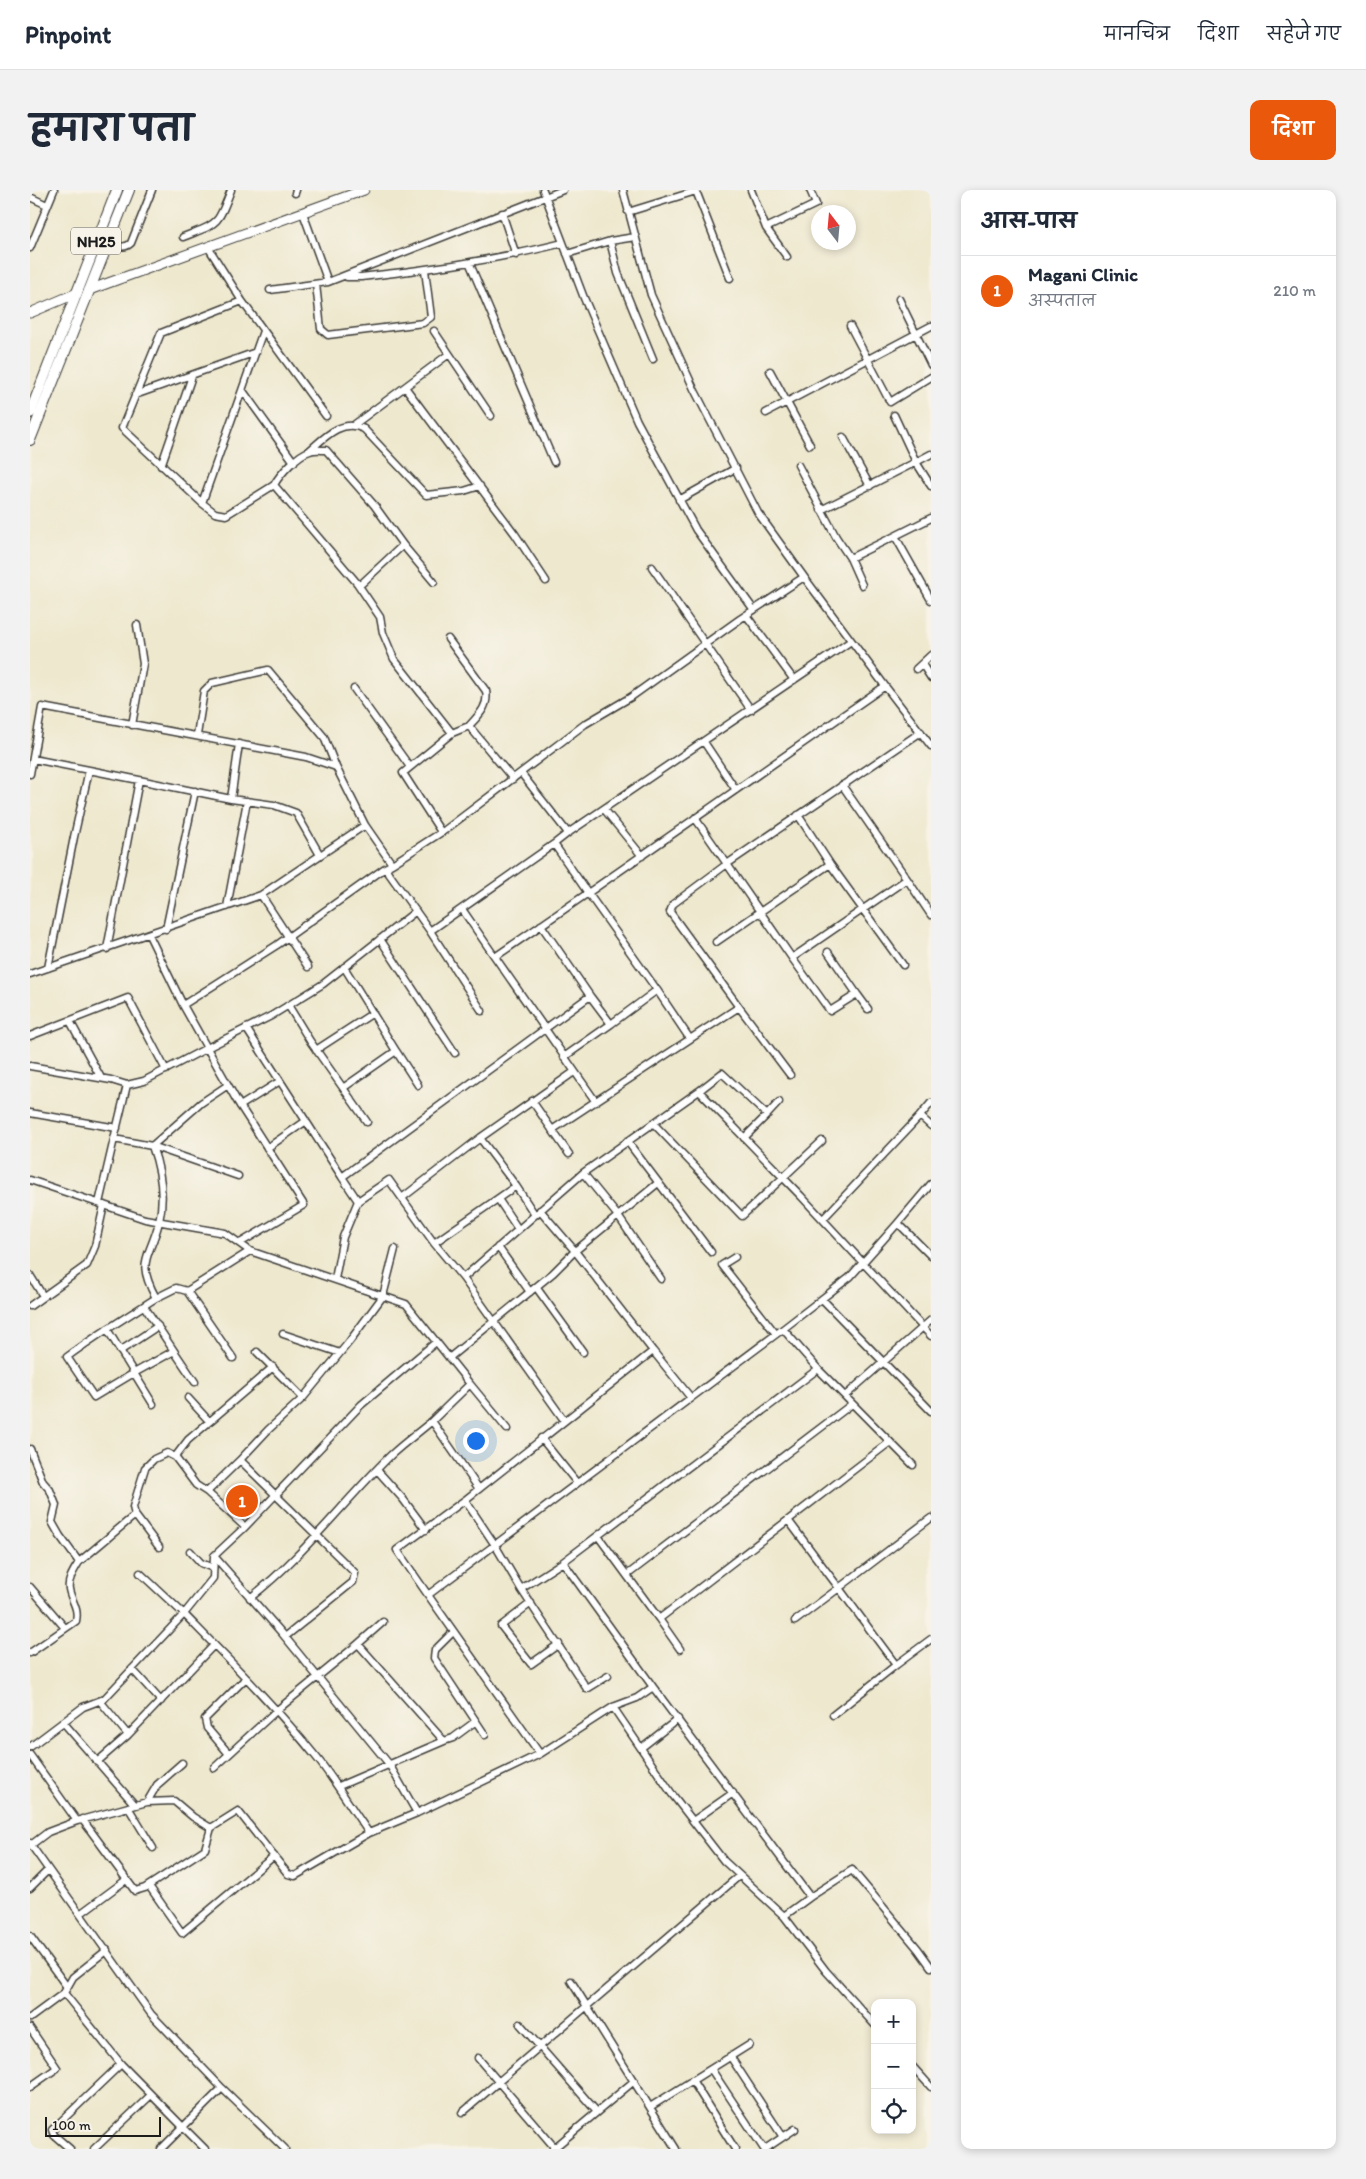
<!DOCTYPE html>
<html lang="hi">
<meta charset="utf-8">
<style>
body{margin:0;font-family:Itim,"Playpen Sans Deva",sans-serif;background:#f2f2f3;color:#1f2937}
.controls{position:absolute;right:15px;bottom:15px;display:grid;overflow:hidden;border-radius:10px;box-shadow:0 2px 8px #0003}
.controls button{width:45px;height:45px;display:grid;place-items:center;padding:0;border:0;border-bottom:1px solid #e0e1e3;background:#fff;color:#1f2937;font:25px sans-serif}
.compass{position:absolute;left:781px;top:15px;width:45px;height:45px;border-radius:50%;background:#fff;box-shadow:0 2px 8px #0003;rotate:344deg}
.scale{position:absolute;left:15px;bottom:12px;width:116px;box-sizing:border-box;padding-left:5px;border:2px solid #1c1c1c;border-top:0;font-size:14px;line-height:18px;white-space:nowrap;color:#1c1c1c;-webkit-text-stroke:4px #f7f3e8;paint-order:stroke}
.you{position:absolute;left:445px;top:1250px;width:18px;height:18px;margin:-12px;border:4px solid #fff;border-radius:50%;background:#1a73e8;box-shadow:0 0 0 8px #1a73e833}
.badge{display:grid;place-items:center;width:32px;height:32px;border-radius:50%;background:#ea580c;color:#fff;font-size:16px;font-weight:700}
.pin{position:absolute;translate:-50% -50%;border:2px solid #fff;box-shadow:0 1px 5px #0006}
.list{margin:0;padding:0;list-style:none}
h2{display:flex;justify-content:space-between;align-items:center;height:65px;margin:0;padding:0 20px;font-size:21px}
h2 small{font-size:16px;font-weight:400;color:#747a83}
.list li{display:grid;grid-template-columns:32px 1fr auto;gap:15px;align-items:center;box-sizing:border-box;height:70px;padding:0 20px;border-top:1px solid #e0e1e3}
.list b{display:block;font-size:19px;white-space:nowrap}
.list p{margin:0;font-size:16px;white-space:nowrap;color:#747a83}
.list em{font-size:16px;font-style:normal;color:#747a83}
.icon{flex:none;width:28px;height:28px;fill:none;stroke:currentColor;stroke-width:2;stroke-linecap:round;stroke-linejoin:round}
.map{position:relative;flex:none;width:901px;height:1959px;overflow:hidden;border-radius:10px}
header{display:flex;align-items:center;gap:30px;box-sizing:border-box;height:70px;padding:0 25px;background:#fff;border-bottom:1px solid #e0e1e3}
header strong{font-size:24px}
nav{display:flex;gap:28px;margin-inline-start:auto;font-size:18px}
.intro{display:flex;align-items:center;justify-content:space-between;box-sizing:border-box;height:120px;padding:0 30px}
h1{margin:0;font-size:35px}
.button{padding:12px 22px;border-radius:10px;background:#ea580c;color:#fff;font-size:18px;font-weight:700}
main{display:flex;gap:30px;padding:0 30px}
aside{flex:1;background:#fff;border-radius:10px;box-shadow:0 2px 8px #0003}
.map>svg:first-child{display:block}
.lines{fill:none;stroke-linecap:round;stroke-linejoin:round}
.minor-casing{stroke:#3c3b37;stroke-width:9}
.secondary-casing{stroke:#3c3b37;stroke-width:11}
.primary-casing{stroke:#3c3b37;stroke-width:12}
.minor{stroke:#fff;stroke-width:6}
.secondary{stroke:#fff;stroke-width:9}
.primary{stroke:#fff;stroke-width:10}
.labels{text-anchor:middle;stroke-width:4;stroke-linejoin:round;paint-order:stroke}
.shield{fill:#f7f3e8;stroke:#5e5c59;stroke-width:1}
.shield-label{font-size:16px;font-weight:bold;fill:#1c1c1c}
</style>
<header>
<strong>Pinpoint</strong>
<nav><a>मानचित्र</a><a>दिशा</a><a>सहेजे गए</a></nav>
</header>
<div class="intro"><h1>हमारा पता</h1><a class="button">दिशा</a></div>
<main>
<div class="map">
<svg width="901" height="1959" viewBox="0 0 901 1959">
<rect width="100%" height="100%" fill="#f7f3e8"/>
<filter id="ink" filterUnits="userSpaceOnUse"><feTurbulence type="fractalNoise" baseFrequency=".02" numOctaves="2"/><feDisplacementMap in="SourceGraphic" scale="10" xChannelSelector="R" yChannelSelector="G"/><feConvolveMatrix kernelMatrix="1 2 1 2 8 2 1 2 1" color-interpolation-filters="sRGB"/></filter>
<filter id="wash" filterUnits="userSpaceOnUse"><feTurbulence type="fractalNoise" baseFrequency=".0096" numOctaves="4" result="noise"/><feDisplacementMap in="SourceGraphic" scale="20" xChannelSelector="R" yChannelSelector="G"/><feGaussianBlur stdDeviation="1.12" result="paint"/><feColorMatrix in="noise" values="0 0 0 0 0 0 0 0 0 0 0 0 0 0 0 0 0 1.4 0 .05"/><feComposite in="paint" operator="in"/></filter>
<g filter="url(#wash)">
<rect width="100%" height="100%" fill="#eee8ce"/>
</g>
<g filter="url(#ink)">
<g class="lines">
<defs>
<path id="minor" d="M513,0L554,108L607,231L666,340L724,420
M593,0L621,105L664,199L728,323L774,387
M721,0L736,38
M265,3L266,0
M0,7L17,15
M598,22L666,1L700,88
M273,23L298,92
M472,23L486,65
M153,47C188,33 187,37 201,0
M580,51L588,83L623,169
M77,52C86,55 94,60 101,53L122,0
M178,57L212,111L296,226
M0,58L24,0
M537,64L580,51L605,47
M757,67L736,38L786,14L780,0
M440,74L524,272
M317,87H331C400,79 466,70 533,53
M286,94L291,139L298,145L393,133L401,127L395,80
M240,100L298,92L533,0
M869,109L901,175
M212,111L131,143L92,238L172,313L233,141
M820,136L860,212L901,187
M404,141L461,226
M740,181L780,255
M375,197L485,344L516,391
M213,201L264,272
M105,205L226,162
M736,223L901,136
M325,234L419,164
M813,247L840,296
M279,261C295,247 312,228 334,239L396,305L434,301L450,296
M901,264L886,272L901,296
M768,275L806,347L820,368
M131,276L162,186
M649,310L706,278
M172,313L185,323L196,325L244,295
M791,320L886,272L864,225
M901,328L865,346L901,410
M373,355L404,392
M622,377L721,520
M832,395L820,368L865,346
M329,396L373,355L344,315L296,260C291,260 284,259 280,261C268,264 250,284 244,295L327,393L350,427L353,443L364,469L422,543L439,536L483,589
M716,425L764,490
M418,449L456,501C459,516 449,525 439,536
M892,474L901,488
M886,479L901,465
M855,496L901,556
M324,499L380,577
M102,535L113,474L107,435
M891,542L697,674L762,768L877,689L901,725
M167,545L174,501L182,493L238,480L294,547L306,577
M674,552L706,600
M3,569L59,580L44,647L18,778
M59,580L109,590L77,759
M0,584L12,517L276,567L306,577L335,635
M109,590L201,609L209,554
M812,595L877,689
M201,609L244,615L266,623L290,665
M574,619L612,666
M411,642L373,583L422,543
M538,643L821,451
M800,674L873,775
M359,676L355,678L400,741L524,654
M231,705L278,777
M197,717L217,611
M432,719L465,767
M136,739L165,601
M400,741L452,821
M119,745L153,815L247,755L355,678
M350,749L425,863
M686,752L800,674L768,625
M762,768L800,821L827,804L798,762
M314,777L366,861
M0,784L231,705L335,635L362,674L415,640L555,534L601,507L710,429L774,387L855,496L558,703L524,654L538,643L491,583
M627,800L660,849L709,817L640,722L643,714L697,674L665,628
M827,804L838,819
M560,806L581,834L627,800L558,703L465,767L566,912
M153,815L177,858L241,826L293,794L386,721
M258,815L280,851L337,932
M709,817L760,885
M40,831L71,888
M216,838L312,987
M0,846L98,808L136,880
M286,860L343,823
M534,867L581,834
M0,876L81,890L97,895
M313,898L366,861L388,895
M669,901L692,883L737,925L714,948
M502,911L539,964
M901,913L890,926L901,936
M210,916L250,891
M0,923L87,938
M737,925L749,912
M623,933L712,1026L792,951
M522,940L660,849
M84,949L97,895L114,891L177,858L207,911L274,1015L210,1053
M597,951L681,1062
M237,958L276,931
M0,990L115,1029L195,1043L220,1061L376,1114L440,1194L402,1231L449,1299
M628,993L588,1026L631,1089
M486,996L450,948L544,882
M372,1008L450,948
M468,1009L488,1039
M328,1011L312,987L560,806L511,735
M69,1013L84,949L122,956L208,986
M793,1029L890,926
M868,1033L901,994
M468,1057L500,1102
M705,1067L692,1075L746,1144
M0,1085L13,1106
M433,1088L404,1053L486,996L505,1025
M305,1089L313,1047L328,1011L359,990L404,1053
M506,1097L553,1162
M157,1101L146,1098L126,1108C105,1069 120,1069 129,1032C135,1006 131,981 122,956L171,913L198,895
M792,1109L901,1221
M0,1116L57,1075L65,1056L74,1015
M114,1116L144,1161L104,1183L123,1214
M77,1139L104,1183L64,1207L37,1167C65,1146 96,1127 126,1108
M253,1144L310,1163
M90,1161L128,1136
M144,1161L165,1192
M623,1161L661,1208
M227,1162L273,1208L319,1152L353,1106L365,1059
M203,1168L157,1101L220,1061
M419,1168L523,1083L545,1061L510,1020
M788,1179L883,1275
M440,1194L477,1239
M815,1206L901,1130
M158,1208L179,1231
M534,1230L433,1088L553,983
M511,1248L547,1293
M0,1259L13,1292L20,1300L26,1315L22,1332L30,1346L49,1372C45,1379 37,1390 39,1399C41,1411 49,1417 46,1431L0,1463
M145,1267L158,1250L243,1177
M347,1280L373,1309L396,1340
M177,1302L210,1270
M105,1325L103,1317L115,1278L124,1269L137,1263L145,1267L166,1295L177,1302L215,1337
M758,1330L809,1398L901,1328
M568,1346L629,1429L860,1252
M160,1361L171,1373L183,1378
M184,1366L183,1388L154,1424C199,1470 246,1517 287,1568C306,1592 321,1618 339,1643
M49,1372L105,1325L129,1357
M533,1372L788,1179L753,1139
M597,1385L822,1214
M0,1397L35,1438
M491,1399L557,1499L578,1486
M398,1405L367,1360L435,1310
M220,1408C273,1367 313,1312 361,1265C374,1253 389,1242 402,1231
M501,1413L471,1436L501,1474L529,1454
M629,1429L650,1459
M765,1431L809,1398L866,1475L803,1525
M423,1442L405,1460L404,1468L455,1545
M255,1447L323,1392L325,1383L210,1270L238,1240L273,1208
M328,1454L353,1432
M866,1475L901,1449
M102,1479L131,1511
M623,1497L780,1707L822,1680L888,1759L901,1777
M70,1511L98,1545
M583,1517L642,1604L694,1671L754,1726L796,1781L845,1835
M33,1532L105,1615
M414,1551L423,1548L446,1531
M0,1557L53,1517L74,1509L154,1424L110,1383
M611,1558L648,1529
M199,1564L177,1538L175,1529L216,1488
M510,1564L583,1517L607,1508L623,1497L533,1372L491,1399L465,1355L435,1310L623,1161L545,1061L588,1026L553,983L669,901L771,1006L901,1146
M0,1565L47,1631
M67,1572L98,1545L184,1455
M184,1578L246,1521L328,1454L414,1551L309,1596
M117,1612L127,1595L152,1573
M98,1617L123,1658
M387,1623L359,1574L251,1442L184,1366L215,1337L331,1215L406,1152
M52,1629L105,1701L115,1698L175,1659L181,1638
M663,1631L703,1603
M0,1653L1,1655L18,1642L47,1631L117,1612L144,1611L163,1627L181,1638L208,1621L258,1684L265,1686L339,1643L387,1623L510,1564L398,1405L753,1139L820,1087L868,1033L901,1066
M1,1655L121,1824L192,1898L255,1959
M119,1696L152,1743L244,1666
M0,1698L18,1680
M50,1724L96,1690
M754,1726L780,1707
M0,1746L37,1797
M541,1791L646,1959
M34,1803L91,1874L153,1937L192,1898
M0,1828L34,1803L43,1787L77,1760
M490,1834L567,1922
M0,1838L27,1878L0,1897
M700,1866L753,1947
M448,1868L525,1958
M882,1876L901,1897
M681,1879L734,1959
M662,1890L705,1959
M620,1917L719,1855
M432,1923L709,1686
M40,1959L24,1945L22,1940L91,1874
M64,1959L121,1905
M131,1959L153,1937L175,1959
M523,1959L604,1891
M735,1959L765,1939"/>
<path id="secondary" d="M59,100L334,0
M0,123L47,103"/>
<path id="primary" d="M0,223L87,0
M0,250L99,0"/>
</defs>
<!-- minor casing -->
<use href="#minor" class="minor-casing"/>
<!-- secondary casing -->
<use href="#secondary" class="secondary-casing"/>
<!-- primary casing -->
<use href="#primary" class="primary-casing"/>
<!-- minor -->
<use href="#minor" class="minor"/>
<!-- secondary -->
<use href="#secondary" class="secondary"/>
<!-- primary -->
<use href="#primary" class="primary"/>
</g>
</g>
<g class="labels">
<!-- shield labels -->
<rect class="shield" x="41" y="37.5" width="50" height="27" rx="4"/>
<g class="shield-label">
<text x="66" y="57">NH25</text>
</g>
</g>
</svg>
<div class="controls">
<button>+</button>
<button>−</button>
<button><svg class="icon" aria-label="locate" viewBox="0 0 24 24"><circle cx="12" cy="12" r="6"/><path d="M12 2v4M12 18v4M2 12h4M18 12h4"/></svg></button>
</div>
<svg class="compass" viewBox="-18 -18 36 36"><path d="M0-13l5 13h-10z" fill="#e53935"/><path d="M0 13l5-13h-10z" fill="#747a83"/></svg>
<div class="scale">100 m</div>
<div class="you"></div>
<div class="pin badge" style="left:212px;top:1311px">1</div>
</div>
<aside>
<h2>आस-पास<small></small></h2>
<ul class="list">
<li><span class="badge">1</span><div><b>Magani Clinic</b><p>अस्पताल</p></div><em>210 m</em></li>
</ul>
</aside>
</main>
